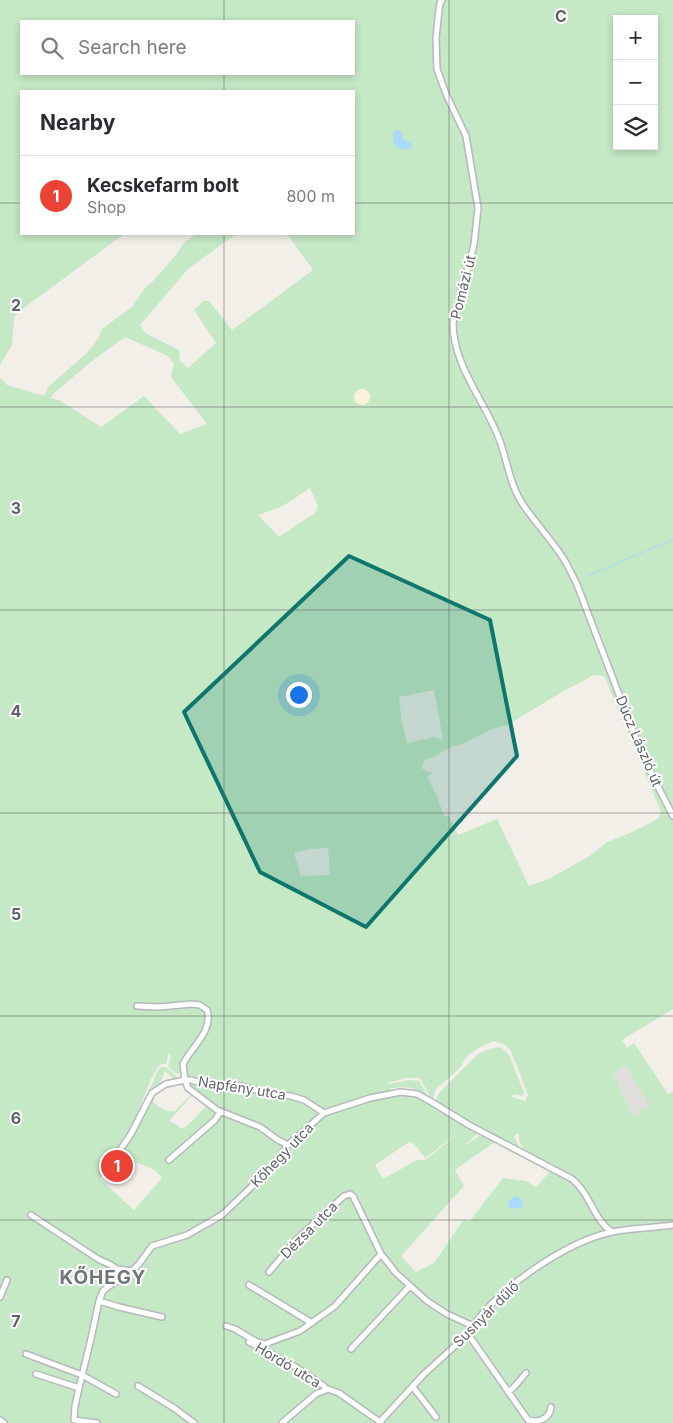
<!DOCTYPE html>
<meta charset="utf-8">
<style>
body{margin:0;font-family:Inter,sans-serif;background:#f2f2f3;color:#2b2b33}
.controls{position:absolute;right:15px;top:15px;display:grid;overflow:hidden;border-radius:0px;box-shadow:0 2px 8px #0003}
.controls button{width:45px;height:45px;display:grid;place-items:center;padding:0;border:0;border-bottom:1px solid #e1e1e2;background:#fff;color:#2b2b33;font:25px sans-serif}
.you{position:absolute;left:298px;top:694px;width:18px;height:18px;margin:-12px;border:4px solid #fff;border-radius:50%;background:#1a73e8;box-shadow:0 0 0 8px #1a73e833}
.badge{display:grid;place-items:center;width:32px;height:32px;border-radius:50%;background:#ea4335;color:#fff;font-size:16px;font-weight:700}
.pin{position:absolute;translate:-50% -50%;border:2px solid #fff;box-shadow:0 1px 5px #0006}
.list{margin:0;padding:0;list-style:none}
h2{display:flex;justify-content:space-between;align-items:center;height:65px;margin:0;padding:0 20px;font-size:21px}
h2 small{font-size:16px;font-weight:400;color:#7c7c81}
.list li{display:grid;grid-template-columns:32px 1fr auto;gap:15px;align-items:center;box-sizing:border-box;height:80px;padding:0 20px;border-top:1px solid #e1e1e2}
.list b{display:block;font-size:19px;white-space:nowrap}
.list p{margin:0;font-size:16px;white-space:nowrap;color:#7c7c81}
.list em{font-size:16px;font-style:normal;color:#7c7c81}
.icon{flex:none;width:28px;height:28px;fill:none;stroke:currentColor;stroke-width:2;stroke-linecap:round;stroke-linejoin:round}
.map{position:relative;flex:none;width:673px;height:1423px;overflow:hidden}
.search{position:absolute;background:#fff;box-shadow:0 2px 8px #0003;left:20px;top:20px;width:335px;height:55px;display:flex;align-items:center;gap:12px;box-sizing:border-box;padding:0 18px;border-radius:0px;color:#7c7c81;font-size:19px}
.panel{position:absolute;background:#fff;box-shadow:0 2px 8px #0003;left:20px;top:90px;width:335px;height:145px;border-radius:0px}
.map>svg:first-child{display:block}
.industrial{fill:#e0deda}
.green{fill:#c5e8c5;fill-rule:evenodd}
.sand{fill:#fbf3d9}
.water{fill:#aadaff}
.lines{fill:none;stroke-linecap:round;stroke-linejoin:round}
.stream{stroke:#aadaff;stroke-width:1}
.minor-casing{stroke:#b5b8bc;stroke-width:8}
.minor{stroke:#fff;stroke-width:5}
.marked{fill:#0f766e;fill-opacity:0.2;stroke:#0f766e;stroke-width:4;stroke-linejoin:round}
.grid{fill:none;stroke:#5f6368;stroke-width:1;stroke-opacity:0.55}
.labels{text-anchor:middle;stroke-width:4;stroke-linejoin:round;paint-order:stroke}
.street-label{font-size:14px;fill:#5f6368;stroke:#fff}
.district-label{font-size:19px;font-weight:bold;letter-spacing:1px;fill:#70757a;stroke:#fff}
.grid-label{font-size:16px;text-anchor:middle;font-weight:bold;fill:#5f6368;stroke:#fff;stroke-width:4;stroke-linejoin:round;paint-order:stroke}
</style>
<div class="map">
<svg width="673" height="1423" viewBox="0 0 673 1423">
<rect width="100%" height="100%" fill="#f1efe8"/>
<!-- industrial -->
<path class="industrial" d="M626,1065L649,1106L633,1116L613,1074Z"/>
<!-- green -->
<path class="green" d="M0,0H673V1009L622,1040L627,1048L634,1043L668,1094L673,1092V1423H0V378L7,385L44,396L48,387L88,352L98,339L102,329L133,306L144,289L152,282L176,255L184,243L196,234H236L188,269L140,325L145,333L179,350L180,361L188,368L216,343L194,310L203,301H209L232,330L313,270L287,234H354V91H21V234H124L17,313L14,319L12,345L0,365ZM617,19H654V146H617ZM21,21H354V74H21ZM125,337L168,356L174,364L171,377L207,424L180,434L144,396L101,427L59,400L51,398L53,394L92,361ZM310,488L318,506L315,513L279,537L258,515L283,506ZM594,675L604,676L606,680L661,812L658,819L630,833L607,842L591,855L551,878L529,886L497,819L458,835L449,816H444L437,796L427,777L432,773L421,768L425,760C436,757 443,751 453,746C457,745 461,745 464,743C480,736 489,728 507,725L562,692ZM434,690L443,740L434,737L407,743L402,723L399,697ZM328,848L330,875L301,876L294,853L310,849ZM494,1041L504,1044L510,1049L529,1097L527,1096L526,1100L524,1101L512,1097L513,1094L523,1096L524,1093L509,1055L502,1048L498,1047L489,1049L478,1054L439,1093L436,1099L437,1102L474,1126L520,1149L514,1136L516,1134H519V1141L524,1150L579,1181L581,1182L582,1190L572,1180L552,1169L536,1187L526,1181L503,1178L469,1222L464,1219L434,1263L416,1272L401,1256L464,1186L455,1170L496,1141L481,1135L464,1146L477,1134V1131L467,1126L425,1160H417L383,1179L375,1165L409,1142L414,1144L425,1158L467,1126L446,1114L422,1098L408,1094L390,1093V1088C409,1086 412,1087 428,1096L419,1081L409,1080L389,1084L388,1083L405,1078H420L431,1098H433L436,1089L458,1070L468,1055L480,1047ZM168,1054L171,1056L168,1066L175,1073L179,1074L181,1063V1078L217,1107L224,1110L167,1162L165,1161L213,1117L216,1112V1110L208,1104L187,1126L181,1129L176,1124L169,1121L194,1093L166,1067H161L158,1070L141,1110L117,1155L155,1170L162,1178L134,1210L100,1179L113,1162L110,1159C114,1151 121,1144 125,1137C130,1129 134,1120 138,1112C144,1100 151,1072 161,1064H166ZM626,1065L649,1106L633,1116L613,1074ZM165,1071L192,1094L175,1111C166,1113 159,1107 153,1102Z"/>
<!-- sand -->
<path class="sand" d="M354 397a8 8 0 1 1 16 0a8 8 0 1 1-16 0Z"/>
<!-- water -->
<path class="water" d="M397,130H400L403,139L411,143L412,148C400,152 390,145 394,131Z
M514,1196L521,1199L523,1207L513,1209L509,1208L508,1204Z"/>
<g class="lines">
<!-- stream -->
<path class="stream" d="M588,576L673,539"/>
<defs>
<path id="minor" d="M442,0L440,3L439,10L436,37L437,69L446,94L466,136L478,208L474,245L453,323C453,364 483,399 498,436C507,458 509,483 522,503C535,523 553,541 565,561C569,568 572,575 576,582L636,739L653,777L673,816
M137,1006L159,1007L192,1004L200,1005L207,1010C214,1030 191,1048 183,1064L185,1080H191L208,1085L240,1086L273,1094L291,1096L304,1100L324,1113
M169,1160L215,1120L220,1112
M112,1162L131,1134L152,1093L166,1084L185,1080L188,1088L217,1110L260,1127L278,1140L288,1145
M31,1215L98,1259L111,1265L117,1269L132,1271
M269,1272L296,1240L344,1196L350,1194L353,1196L381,1254L396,1273L427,1301L447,1314L473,1326
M249,1285L312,1323
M0,1297L7,1280
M99,1301L119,1307L162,1317
M226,1326L235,1329L257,1342L265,1344L300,1331L335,1306L381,1254
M468,1334L528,1420C538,1423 550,1419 551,1407
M249,1342L294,1366L324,1386L326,1390
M351,1349L410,1286
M26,1354L82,1375L116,1394
M36,1374L79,1388
M138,1386L174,1408L194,1423
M413,1387L436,1417
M508,1392L515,1386L526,1373
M0,1420L4,1423
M74,1420L75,1406L79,1388L90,1343L99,1301L103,1291L108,1287L132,1271L139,1264L152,1246L187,1235L222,1215L271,1168L288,1145L324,1113L370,1098L401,1092L417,1094L430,1101L469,1125L572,1179C590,1193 593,1219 612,1232
M74,1420L97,1423
M282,1423L316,1394L328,1389L339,1393L380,1422
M379,1423L423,1375L468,1334C492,1292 565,1242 612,1232C632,1228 653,1228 673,1225"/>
</defs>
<!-- minor casing -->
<use href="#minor" class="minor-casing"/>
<!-- minor -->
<use href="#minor" class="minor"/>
</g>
<!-- marked area -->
<path class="marked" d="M349,556L490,620L517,756L366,927L260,872L184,712Z"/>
<!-- grid -->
<path class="grid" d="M224,0V21M449,0V1423M224,74V91M0,203H21M354,203H673M224,234V1423M0,407H673M0,610H673M0,813H673M0,1016H673M0,1220H673"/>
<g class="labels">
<!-- street labels -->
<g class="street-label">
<text transform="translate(463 287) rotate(-76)" y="5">Pomázi út</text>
<text transform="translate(639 741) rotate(67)" y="5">Dúcz László út</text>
<text transform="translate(242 1088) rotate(9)" y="5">Napfény utca</text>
<text transform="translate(282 1155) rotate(-46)" y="5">Kőhegy utca</text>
<text transform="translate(309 1230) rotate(-45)" y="5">Dézsa utca</text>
<text transform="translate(486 1314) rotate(-45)" y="5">Susnyár dűlő</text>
<text transform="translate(288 1365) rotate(31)" y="5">Hordó utca</text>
</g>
<!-- district labels -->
<g class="district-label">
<text x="103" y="1284">KŐHEGY</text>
</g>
</g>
<g class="grid-label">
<text x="561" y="22">C</text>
<text x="16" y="311">2</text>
<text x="16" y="514">3</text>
<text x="16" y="717">4</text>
<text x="16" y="920">5</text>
<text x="16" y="1124">6</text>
<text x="16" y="1327">7</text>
</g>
</svg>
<div class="controls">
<button>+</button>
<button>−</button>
<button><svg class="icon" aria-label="layers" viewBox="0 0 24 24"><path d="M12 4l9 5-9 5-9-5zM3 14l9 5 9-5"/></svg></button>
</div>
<div class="you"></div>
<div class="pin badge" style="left:117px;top:1166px">1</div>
<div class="search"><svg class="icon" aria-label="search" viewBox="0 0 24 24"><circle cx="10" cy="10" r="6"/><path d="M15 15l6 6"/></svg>Search here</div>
<section class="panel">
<h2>Nearby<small></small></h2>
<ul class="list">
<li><span class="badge">1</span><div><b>Kecskefarm bolt</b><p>Shop</p></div><em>800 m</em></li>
</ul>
</section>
</div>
